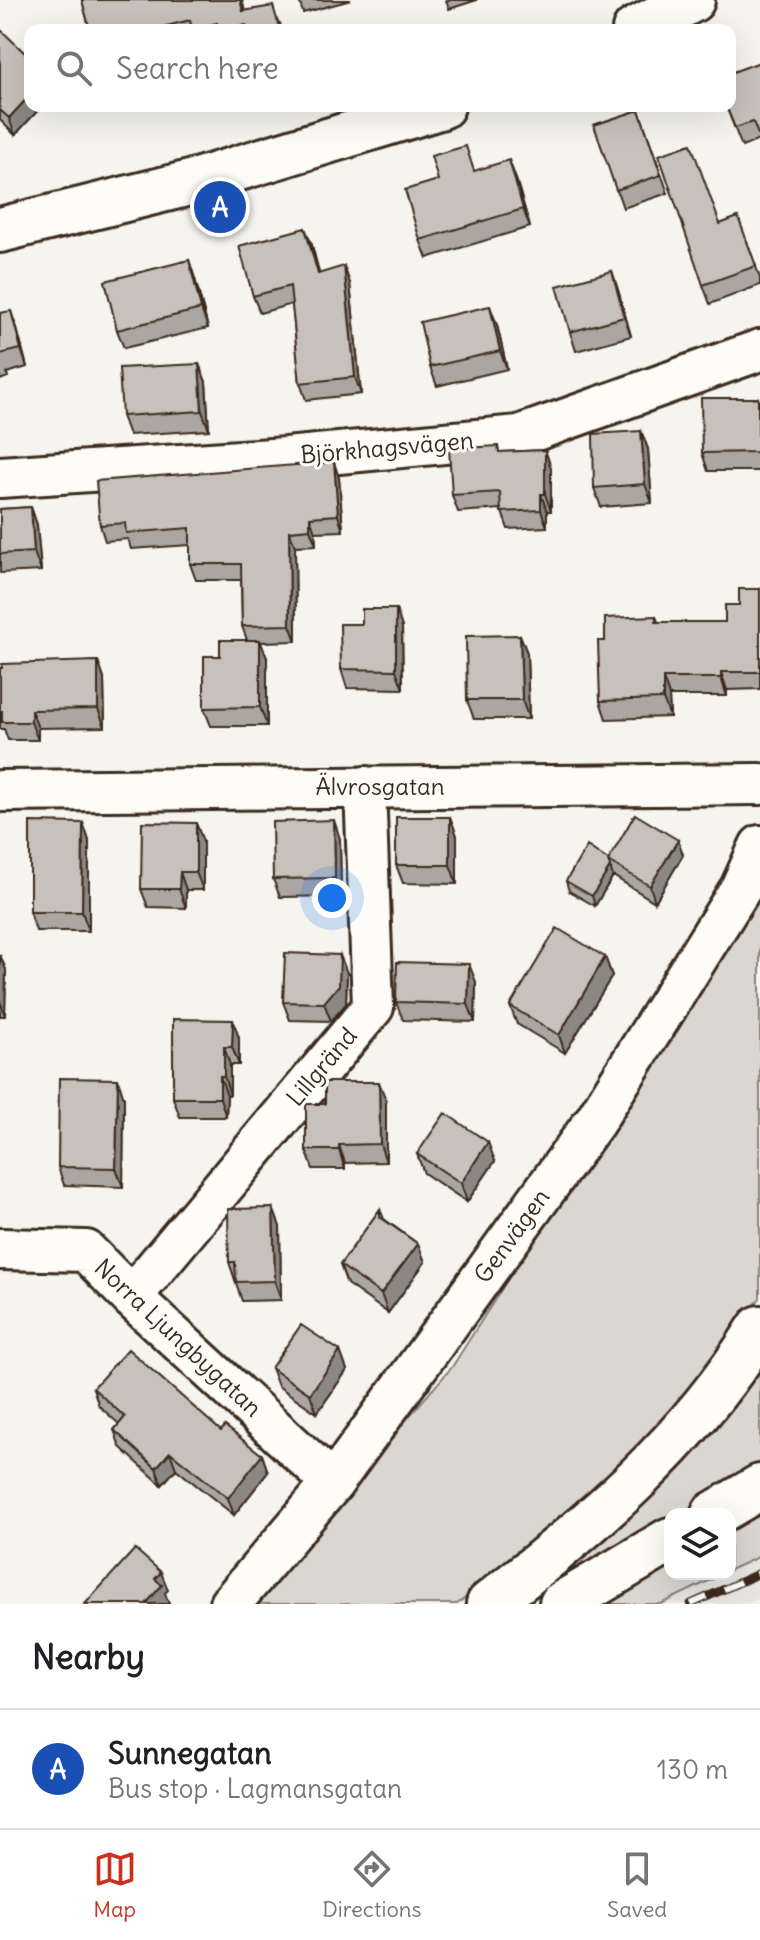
<!DOCTYPE html>
<meta charset="utf-8">
<style>
body{margin:0;font-family:Delius,sans-serif;background:#f6f6f6;color:#202124}
.controls{position:absolute;right:24px;bottom:24px;display:grid;overflow:hidden;border-radius:16px;box-shadow:0 8px 32px #0002}
.controls button{width:72px;height:72px;display:grid;place-items:center;padding:0;border:0;border-bottom:2px solid #e0e0e0;background:#fff;color:#202124;font:40px sans-serif}
.you{position:absolute;left:332px;top:898px;width:28px;height:28px;margin:-20px;border:6px solid #fff;border-radius:50%;background:#1a73e8;box-shadow:0 0 0 12px #1a73e833}
.badge{display:grid;place-items:center;width:52px;height:52px;border-radius:50%;background:#c8321e;color:#fff;font-size:26px;font-weight:700}
.pin{position:absolute;translate:-50% -50%;border:4px solid #fff;box-shadow:0 2px 8px #0006}
.list{margin:0;padding:0;list-style:none}
h2{display:flex;justify-content:space-between;align-items:center;height:104px;margin:0;padding:0 32px;font-size:34px}
h2 small{font-size:26px;font-weight:400;color:#757577}
.list li{display:grid;grid-template-columns:52px 1fr auto;gap:24px;align-items:center;box-sizing:border-box;height:120px;padding:0 32px;border-top:2px solid #e0e0e0}
.list b{display:block;font-size:30px;white-space:nowrap}
.list p{margin:0;font-size:26px;white-space:nowrap;color:#757577}
.list em{font-size:26px;font-style:normal;color:#757577}
.icon{flex:none;width:44px;height:44px;fill:none;stroke:currentColor;stroke-width:2;stroke-linecap:round;stroke-linejoin:round}
.map{position:relative;flex:none;width:760px;height:1604px;overflow:hidden}
.search{position:absolute;background:#fff;box-shadow:0 8px 32px #0002;left:24px;right:24px;top:24px;height:88px;display:flex;align-items:center;gap:20px;box-sizing:border-box;padding:0 28px;border-radius:16px;color:#757577;font-size:30px}
.sheet{height:224px;background:#fff}
nav{display:flex;justify-content:space-around;align-items:center;box-sizing:border-box;height:112px;border-top:2px solid #e0e0e0;background:#fff;font-size:22px;color:#757577}
nav a{display:grid;justify-items:center;gap:4px}
nav .on{color:#c8321e}
.map>svg:first-child{display:block}
.built{fill:#e7e5df}
.grass{fill:#dad6d0;stroke:#8a8077;stroke-width:2}
.lines{fill:none;stroke-linecap:round;stroke-linejoin:round}
.street-casing{stroke:#3b2a1e;stroke-width:46}
.secondary-casing{stroke:#3b2a1e;stroke-width:50}
.street{stroke:#fdfcf7;stroke-width:40}
.secondary{stroke:#fdfcf7;stroke-width:44}
.rail-casing{stroke:#3b2a1e;stroke-width:9}
.rail{stroke:#fdfcf7;stroke-width:6;stroke-dasharray:18;stroke-linecap:butt}
.wall{fill:#aba6a1;stroke:#3b2a1e;stroke-width:2}
.shaded-wall{fill:#8b8783;stroke:#3b2a1e;stroke-width:2}
.building{fill:#c7c1bb;stroke:#3b2a1e;stroke-width:2}
.labels{text-anchor:middle;stroke-width:6;stroke-linejoin:round;paint-order:stroke}
.street-label{font-size:24px;fill:#3b2a1e;stroke:#fdfcf7}
</style>
<div class="map">
<svg width="760" height="1604" viewBox="0 0 760 1604">
<rect width="100%" height="100%" fill="#f5f4ee"/>
<filter id="ink" filterUnits="userSpaceOnUse"><feTurbulence type="fractalNoise" baseFrequency=".0125" numOctaves="2"/><feDisplacementMap in="SourceGraphic" scale="16" xChannelSelector="R" yChannelSelector="G"/><feConvolveMatrix kernelMatrix="1 2 1 2 8 2 1 2 1" color-interpolation-filters="sRGB"/></filter>
<g filter="url(#ink)">
<!-- built -->
<path class="built" d="M760,1556V1598L748,1604H661L723,1574H730V1570Z"/>
<!-- grass -->
<path class="grass" d="M760,877V1298L691,1391L547,1538L457,1604H247L452,1367L741,912Z
M760,1368V1471L685,1514H670V1523L551,1590L687,1455Z
M760,1511V1556L730,1570V1529Z
M670,1565V1574H723L661,1604H603Z"/>
<g class="lines">
<defs>
<path id="street" d="M0,477L286,458L519,436L760,350
M0,791L760,784
M0,1249L86,1251L131,1297L333,1483
M131,1297L373,1007L365,787
M230,1604L333,1483L595,1121L741,888L760,846"/>
<path id="secondary" d="M635,30L692,0
M0,230L190,183L442,106
M714,1514L760,1487
M489,1604C596,1520 687,1445 760,1328
M562,1604L670,1540"/>
</defs>
<!-- street casing -->
<use href="#street" class="street-casing"/>
<!-- secondary casing -->
<use href="#secondary" class="secondary-casing"/>
<!-- street -->
<use href="#street" class="street"/>
<!-- secondary -->
<use href="#secondary" class="secondary"/>
<defs>
<path id="rail" d="M691,1604L760,1573"/>
</defs>
<!-- rail casing -->
<use href="#rail" class="rail-casing"/>
<!-- rail -->
<use href="#rail" class="rail"/>
</g>
<!-- wall -->
<path class="wall" d="M82,0H242L245,11L280,23L282,30H90Z
M299,0H351L303,13Z
M446,0H477L449,9Z
M0,29L30,106H42L15,135L0,120Z
M760,62V142L759,140L742,147L726,106Z
M639,110L668,193L623,208L594,125Z
M475,171L516,179L530,227L427,258L420,240Z
M738,217L760,278V285L710,304L703,285L720,224Z
M312,245L319,274L350,283L361,394L306,400L300,383L292,304L260,313L253,296Z
M189,260L195,279L208,328L124,348L117,330Z
M612,271L618,290L631,336L576,351L570,332Z
M0,313L17,329L27,367L7,373L8,377L0,380Z
M497,325L507,369L437,386L430,367Z
M199,364L206,382L209,430L129,435L122,416Z
M758,398L760,405V471H708L702,453Z
M641,431L648,449L652,503L601,507L594,488Z
M545,450L551,468V511H547V527L508,529L501,509L458,512L452,495L501,452Z
M339,478L343,531L315,532L316,545L295,546L296,641L260,642L267,658V726H211L204,708L220,656L247,640L242,626L241,580H196L190,564V545L131,549L128,539L105,541L100,525Z
M31,507L37,525L41,571L0,573V509Z
M760,589V689L727,690V696H669L670,717L606,719L600,701L605,641L656,616L658,622H725L739,605Z
M362,624L402,627L403,689L347,688L341,669Z
M520,635L527,653L529,719H474L467,700Z
M98,661L104,679L105,727L38,728V740H8L4,729H0V668Z
M450,817L457,836V884L403,883L396,865Z
M83,823L89,841V931H36L30,912Z
M340,839L341,896L280,897L273,879Z
M678,840L683,855L655,902L613,876L595,906L569,891L566,881L608,860Z
M203,841V890H186V908L148,907L141,889Z
M0,955L6,970L5,1016H0Z
M605,957L612,976L565,1053L517,1024L510,1006Z
M347,973L346,1004L331,1021L290,1020L283,1002Z
M476,982L475,1022L403,1020L396,1002Z
M173,1019L239,1038V1065H230V1095H227L226,1117H180L173,1098Z
M124,1098L123,1187L64,1185L58,1167Z
M386,1100V1162L345,1163V1169H313L306,1150L325,1104Z
M417,1154L495,1161L467,1202L424,1173Z
M273,1208L280,1227L281,1300L242,1301L229,1262Z
M380,1209L384,1219L418,1244L425,1262L388,1313L347,1284L340,1265Z
M340,1351L347,1370L317,1413L278,1386L271,1368Z
M93,1388L221,1431L262,1455L268,1472L234,1515L176,1469L162,1485L120,1447L114,1430L119,1424L99,1406Z"/>
<!-- shaded-wall -->
<path class="shaded-wall" d="M30,95V106H42L15,135L9,118Z
M509,160L516,179L530,227L523,209Z
M305,228L312,245L324,292L318,274Z
M189,260L195,279L208,328L201,309Z
M344,266L350,283L361,394L355,377Z
M612,271L618,290L631,336L624,317Z
M490,306L497,325L507,369L500,351Z
M11,311L17,329L27,367L21,349Z
M199,364L206,382L209,430L202,411Z
M758,398L760,405V457L758,452Z
M641,431L648,449L652,503L645,484Z
M545,450L551,468V511L545,494Z
M334,462L339,478L343,531L338,515Z
M541,494L547,511V527L541,510Z
M31,507L37,525L41,571L34,552Z
M310,517L315,532L316,545L310,529Z
M289,531L295,546L296,641L290,625Z
M396,609L402,627L403,689L396,670Z
M520,635L527,653L529,719L522,700Z
M260,640L267,658V726L260,707Z
M98,661L104,679L105,727L98,709Z
M721,672L727,690V696L721,678Z
M663,678L669,696L670,717L663,699Z
M31,710L38,728V740L31,722Z
M450,817L457,836V884L450,865Z
M334,820L340,839L341,896L335,878Z
M83,823L89,841V931L82,912Z
M196,823L203,841V890L196,872Z
M678,840L683,855L655,902L650,886Z
M610,867L613,876L595,906L592,896Z
M180,872L186,890V908L179,889Z
M0,955L6,970L5,1016L0,1001Z
M340,955L347,973L346,1004L331,1021L324,1003Z
M605,957L612,976L565,1053L559,1035Z
M469,964L476,982L475,1022L468,1004Z
M233,1020L239,1038V1065L232,1047Z
M224,1047L230,1065V1095L224,1076Z
M220,1076L227,1095L226,1117L220,1098Z
M118,1079L124,1098L123,1187L116,1168Z
M379,1082L386,1100V1162L380,1144Z
M488,1142L495,1161L467,1202L461,1183Z
M339,1145L345,1163V1169L339,1150Z
M273,1208L280,1227L281,1300L275,1281Z
M418,1244L425,1262L388,1313L381,1294Z
M340,1351L347,1370L317,1413L310,1394Z
M170,1452L176,1469L162,1485L156,1468Z
M262,1455L268,1472L234,1515L228,1498Z
M161,1572L168,1590L165,1593L169,1604H146L155,1579Z"/>
<!-- building -->
<path class="building" d="M82,0H240L243,11L273,6L280,30H249L246,25L229,30H219L217,23L192,29L190,20L151,30H90Z
M0,29L30,58V95L9,118L0,110Z
M760,62V139L753,122L735,128L726,106H730V73Z
M639,110L661,175L616,190L594,125Z
M691,144L720,224L738,217L756,266L703,285L659,155Z
M466,146L474,171L509,160L523,209L420,240L405,190L438,180L431,156Z
M305,228L318,274L344,266L355,377L300,383L290,286L253,296L239,246Z
M189,260L201,309L117,330L105,281Z
M612,271L624,317L570,332L557,286Z
M490,306L500,351L430,367L420,322Z
M11,311L21,349L0,354V313Z
M199,364L202,411L122,416L119,368Z
M701,398H758V452L702,453Z
M641,431L645,484L594,488L593,434Z
M498,446L499,452L545,450V494H541V510L501,512L500,492L452,495L449,449Z
M334,462L338,515L310,517V529L289,531L290,625L242,626L241,564H190V528L126,533L125,523L100,525L96,481Z
M31,507L34,552L0,554V509Z
M739,589H760V672H721V678H663V699L600,701L598,641H605V618L656,616V622H725V605H739Z
M362,609H396V670L341,669L340,624H362Z
M520,635L522,700H467L466,636Z
M220,640H260V707L204,708V656H220Z
M98,661V709L31,710V722H2V711H0V668H2V664Z
M635,814L678,840L650,886L608,861Z
M396,817H450V865H396Z
M334,820L335,878L273,879L272,822Z
M30,822L83,823L82,912H30Z
M142,822L196,823V872H180L179,889H141Z
M587,846L608,860V861L610,867L592,896L566,881Z
M557,928L605,957L559,1035L510,1006Z
M285,953L340,955L339,985L324,1003L283,1002Z
M397,962L469,964L468,1004L396,1002Z
M173,1019L233,1020L232,1047H224V1076H220V1098H173Z
M59,1078L118,1079L116,1168L58,1167Z
M325,1082H379L380,1144L339,1145V1150H306V1104H325Z
M445,1113L488,1142L461,1183L417,1154Z
M273,1208L275,1281L236,1282L235,1262H229L228,1209Z
M380,1209V1217L418,1244L381,1294L340,1265Z
M301,1325L340,1351L310,1394L271,1368Z
M128,1349L221,1431L225,1426L262,1455L228,1498L170,1452L156,1468L114,1430L125,1417L93,1388Z
M135,1549L161,1572L155,1579L162,1585L146,1604H85Z"/>
</g>
<g class="labels">
<!-- street labels -->
<g class="street-label">
<text transform="translate(387 448) rotate(-5)" y="8">Björkhagsvägen</text>
<text x="380" y="795">Älvrosgatan</text>
<text transform="translate(322 1067) rotate(-50)" y="8">Lillgränd</text>
<text transform="translate(512 1236) rotate(-54)" y="8">Genvägen</text>
<text transform="translate(178 1338) rotate(43)" y="8">Norra Ljungbygatan</text>
</g>
</g>
</svg>
<div class="controls">
<button><svg class="icon" aria-label="layers" viewBox="0 0 24 24"><path d="M12 4l9 5-9 5-9-5zM3 14l9 5 9-5"/></svg></button>
</div>
<div class="you"></div>
<div class="pin badge" style="left:220px;top:207px;background:#1a4fb4">A</div>
<div class="search"><svg class="icon" aria-label="search" viewBox="0 0 24 24"><circle cx="10" cy="10" r="6"/><path d="M15 15l6 6"/></svg>Search here</div>
</div>
<section class="sheet">
<h2>Nearby<small></small></h2>
<ul class="list">
<li><span class="badge" style="background:#1a4fb4">A</span><div><b>Sunnegatan</b><p>Bus stop · Lagmansgatan</p></div><em>130 m</em></li>
</ul>
</section>
<nav>
<a class="on"><svg class="icon" aria-label="map" viewBox="0 0 24 24"><path d="M3 6l6-2 6 2 6-2v14l-6 2-6-2-6 2zM9 4v14M15 6v14"/></svg>Map</a>
<a><svg class="icon" aria-label="directions" viewBox="0 0 24 24"><path d="M12 3l9 9-9 9-9-9zM9 14v-3h6M13 9l2 2-2 2"/></svg>Directions</a>
<a><svg class="icon" aria-label="saved" viewBox="0 0 24 24"><path d="M7 4h10v16l-5-4-5 4z"/></svg>Saved</a>
</nav>
